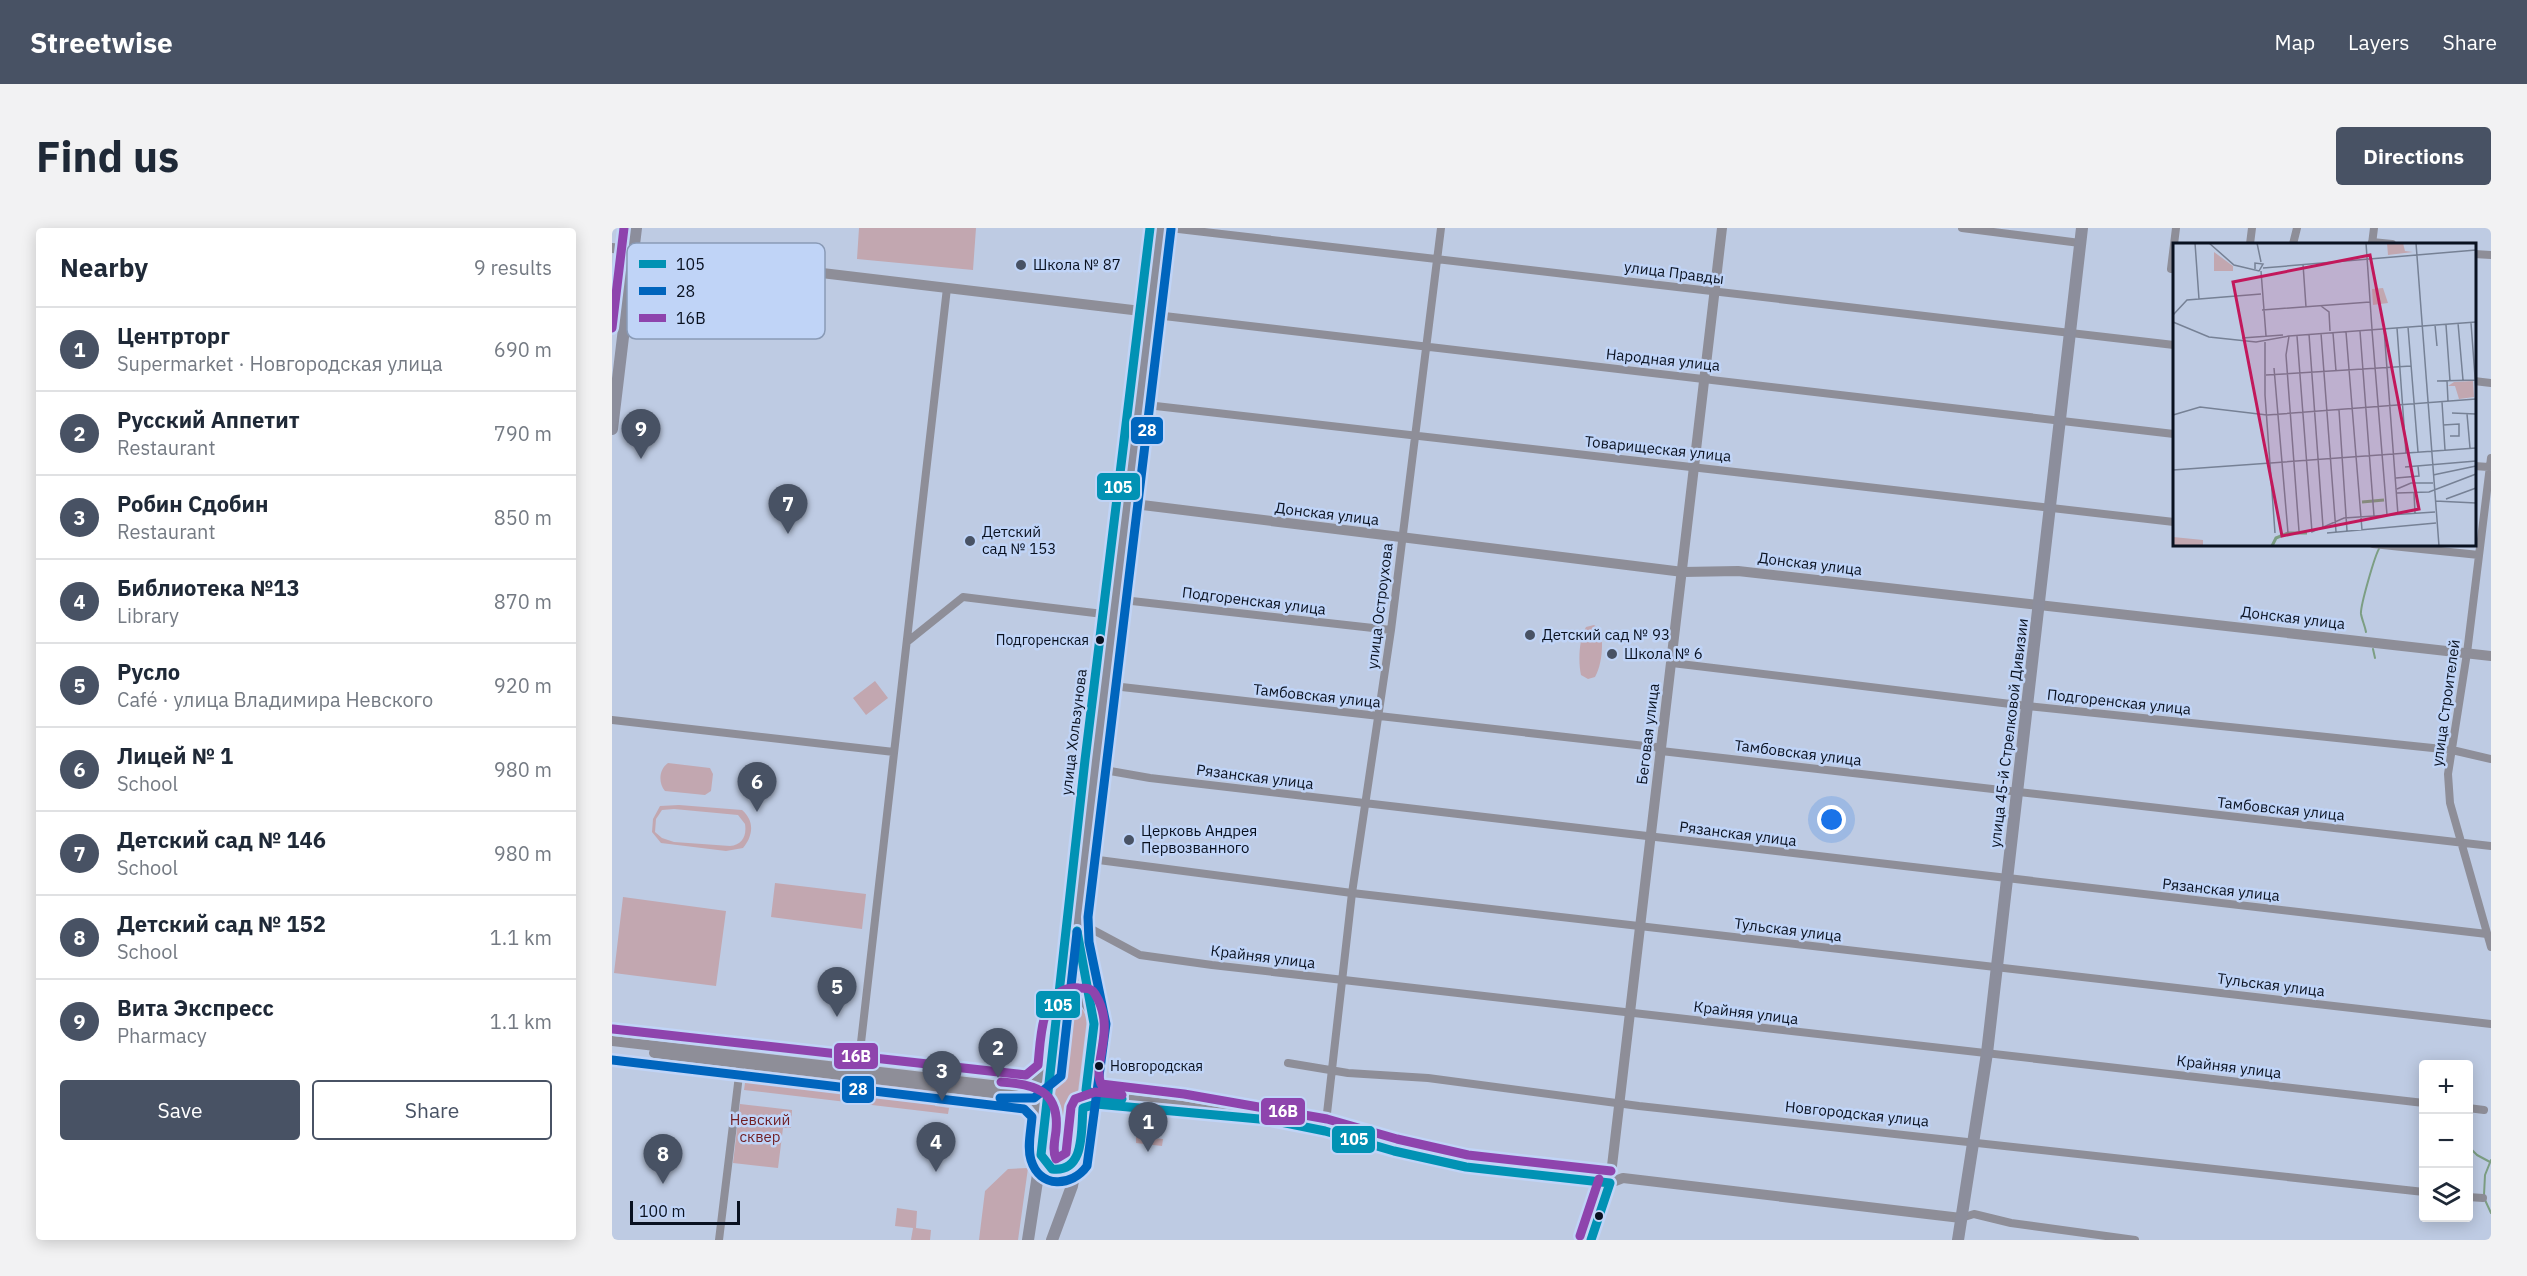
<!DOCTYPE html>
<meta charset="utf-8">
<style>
body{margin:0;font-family:"IBM Plex Sans",sans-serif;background:#f2f2f3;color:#1f2937}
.controls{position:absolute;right:18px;bottom:18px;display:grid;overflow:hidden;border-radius:6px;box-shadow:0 3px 15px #0003}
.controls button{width:54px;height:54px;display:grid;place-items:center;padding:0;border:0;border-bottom:2px solid #e0e1e3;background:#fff;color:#1f2937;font:30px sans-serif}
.scale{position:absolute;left:18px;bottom:15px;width:110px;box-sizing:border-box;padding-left:6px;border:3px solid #091120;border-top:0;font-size:16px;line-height:21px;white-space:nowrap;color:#091120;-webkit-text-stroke:4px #c0d4f7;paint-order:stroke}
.you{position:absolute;left:1220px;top:592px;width:21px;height:21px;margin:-15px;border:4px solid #fff;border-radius:50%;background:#1a73e8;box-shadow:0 0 0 9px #1a73e833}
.badge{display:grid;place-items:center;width:39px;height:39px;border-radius:50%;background:#485264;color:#fff;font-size:20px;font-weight:700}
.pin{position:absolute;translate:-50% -50px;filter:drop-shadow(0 2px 3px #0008)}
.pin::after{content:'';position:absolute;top:32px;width:21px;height:18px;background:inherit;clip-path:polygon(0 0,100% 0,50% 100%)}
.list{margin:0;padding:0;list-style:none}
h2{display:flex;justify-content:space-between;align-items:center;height:78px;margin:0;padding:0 24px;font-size:26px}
h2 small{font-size:20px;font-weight:400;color:#747a83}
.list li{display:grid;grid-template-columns:39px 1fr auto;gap:18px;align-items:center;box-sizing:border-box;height:84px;padding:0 24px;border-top:2px solid #e0e1e3}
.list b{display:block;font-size:22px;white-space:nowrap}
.list p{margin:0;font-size:20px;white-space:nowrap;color:#747a83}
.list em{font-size:20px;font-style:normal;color:#747a83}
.actions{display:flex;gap:12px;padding:18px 24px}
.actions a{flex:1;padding:14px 0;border:2px solid #485264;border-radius:6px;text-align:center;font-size:21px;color:#485264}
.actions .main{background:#485264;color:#fff}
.icon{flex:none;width:33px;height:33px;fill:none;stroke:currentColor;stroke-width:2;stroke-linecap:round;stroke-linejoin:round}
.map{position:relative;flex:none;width:1879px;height:1012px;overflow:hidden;border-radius:6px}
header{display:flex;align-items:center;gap:36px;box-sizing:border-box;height:84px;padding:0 30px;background:#485264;color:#fff}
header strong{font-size:28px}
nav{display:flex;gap:33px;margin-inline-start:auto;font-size:21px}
.intro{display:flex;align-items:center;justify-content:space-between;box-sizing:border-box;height:144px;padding:0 36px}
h1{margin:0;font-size:42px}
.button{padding:15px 27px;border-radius:6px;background:#485264;color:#fff;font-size:21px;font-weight:700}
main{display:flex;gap:36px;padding:0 36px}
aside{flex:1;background:#fff;border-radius:6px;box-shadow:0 3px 15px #0003}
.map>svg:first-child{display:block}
.green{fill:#c2a7b0;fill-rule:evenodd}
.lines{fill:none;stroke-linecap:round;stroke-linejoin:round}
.stream{stroke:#7c9e83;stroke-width:2}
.minor{stroke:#8e8e98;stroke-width:8}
.tertiary{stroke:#8e8e98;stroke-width:10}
.secondary{stroke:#8c8e9c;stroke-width:12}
.bus-1-casing{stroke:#c0d4f7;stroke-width:14}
.bus-2-casing{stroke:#c0d4f7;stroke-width:14}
.bus-3-casing{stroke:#c0d4f7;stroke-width:14}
.bus-1{stroke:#0192b4;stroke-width:9}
.bus-2{stroke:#0065bd;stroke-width:9}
.bus-3{stroke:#8e44ad;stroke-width:9}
.poi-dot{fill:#485264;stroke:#c0d4f7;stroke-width:2}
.bus-dot{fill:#091120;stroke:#c0d4f7;stroke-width:2}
.labels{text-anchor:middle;stroke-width:5;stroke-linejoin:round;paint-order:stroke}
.bus-label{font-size:14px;fill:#091120;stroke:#c0d4f7;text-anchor:end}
.poi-label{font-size:15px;fill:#091120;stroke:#c0d4f7;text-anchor:start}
.street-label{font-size:15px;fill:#091120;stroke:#c0d4f7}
.park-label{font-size:15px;fill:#711e22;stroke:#c0d4f7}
.inset-river{fill:none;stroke:#7c9e83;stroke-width:3}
.inset-road{fill:none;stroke:#768195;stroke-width:1.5}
.view{fill:#c2185b;fill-opacity:0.15;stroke:#c2185b;stroke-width:3}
.inset-edge{fill:none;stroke:#091120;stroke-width:3}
.key{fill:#c0d4f7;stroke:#899ab6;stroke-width:1.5}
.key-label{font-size:16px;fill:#091120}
.line-badge{stroke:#c0d4f7;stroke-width:2}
.badge-label{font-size:16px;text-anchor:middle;font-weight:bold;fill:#fff}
</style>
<header>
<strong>Streetwise</strong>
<nav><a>Map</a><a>Layers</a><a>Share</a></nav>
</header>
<div class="intro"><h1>Find us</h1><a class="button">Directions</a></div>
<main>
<aside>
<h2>Nearby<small>9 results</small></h2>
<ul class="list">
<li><span class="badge">1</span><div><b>Центрторг</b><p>Supermarket · Новгородская улица</p></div><em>690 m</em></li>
<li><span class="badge">2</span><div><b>Русский Аппетит</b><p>Restaurant</p></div><em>790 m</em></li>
<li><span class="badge">3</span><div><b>Робин Сдобин</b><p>Restaurant</p></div><em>850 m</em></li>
<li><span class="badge">4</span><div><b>Библиотека №13</b><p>Library</p></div><em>870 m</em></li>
<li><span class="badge">5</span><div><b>Русло</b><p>Café · улица Владимира Невского</p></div><em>920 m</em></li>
<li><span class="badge">6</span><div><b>Лицей № 1</b><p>School</p></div><em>980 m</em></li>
<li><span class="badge">7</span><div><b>Детский сад № 146</b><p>School</p></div><em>980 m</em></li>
<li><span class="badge">8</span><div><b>Детский сад № 152</b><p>School</p></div><em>1.1 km</em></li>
<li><span class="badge">9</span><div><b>Вита Экспресс</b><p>Pharmacy</p></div><em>1.1 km</em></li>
</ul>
<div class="actions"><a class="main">Save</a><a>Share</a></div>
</aside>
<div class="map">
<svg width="1879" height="1012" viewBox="0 0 1879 1012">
<rect width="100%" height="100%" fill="#becbe3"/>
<!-- green -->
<path class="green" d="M247,0H364L361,42L245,31Z
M3,47L6,50L0,98V49Z
M982,397L988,401C992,414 990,437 983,449L976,451L969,447C966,433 967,411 974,399Z
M263,453L276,470L254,487L241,470Z
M56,535L98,540L101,546L99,563L93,567L53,563C46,555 47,541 56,535Z
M67,577L130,582C143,593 141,608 131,620L114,623L49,615L40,604L41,591L48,578ZM62,581L126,587L133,596C135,608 130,617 118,618L62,614L50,610L43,604L44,591L50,582Z
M163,655L254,666L250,701L159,689Z
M11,669L114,683L104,758L2,745Z
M458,719L471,767L458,763L452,766Z
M466,779L471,782L475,791L458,928C454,936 446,939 439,934L436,924L453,788L457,782Z
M135,841L325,863L323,878L337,880L336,886L132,862Z
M128,876L180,882L179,900H171L166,940L121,935Z
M524,908L551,911L550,918L524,915Z
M416,940L406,1012H367L373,963L396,941Z
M285,980L305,983L304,1000L319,1002L318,1012H299L301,1000L283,998Z"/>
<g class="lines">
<!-- stream -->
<path class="stream" d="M1754,404C1753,398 1750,392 1749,386C1748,379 1763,326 1768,319
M1761,421L1763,430
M1856,918L1865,927L1878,934
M1872,967L1873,947L1879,932
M1873,972L1879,985"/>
<!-- minor -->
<path class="minor" d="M558,0L1562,117
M1350,0L1468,15
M1760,14L1780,16
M1638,16L1640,0
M1681,16L1685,0
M1760,16L1762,0
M1862,26L1879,27
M1559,41L1564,0
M535,86L1562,206
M1862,153L1879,155
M526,176L1562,294
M1879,230L1855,425L1836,546L1838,575L1879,719
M1862,238L1877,239
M1761,316L1867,327
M502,371L779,402
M295,414L351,369L491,386
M1060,435L1415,478L1840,522L1879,531
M492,457L1033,518L1044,519L1049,523L1879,618
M0,492L282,524
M481,540L538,550L1875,706
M471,630L740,665L1879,796
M464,689L470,696L528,727L600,737L1812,875
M676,835L736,845L816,850L1027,878L1812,964
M246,841L335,60
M1856,880L1872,882
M713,903L740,665L779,402L829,0
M1856,969L1871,970
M1349,990L1362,986L1399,995L1523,1012
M107,1012L129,831"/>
<!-- tertiary -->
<path class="tertiary" d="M0,20L529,83
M514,275L1071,344L1126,343L1879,428
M0,813L406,860L418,859L438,843
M42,825L414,869L421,871L433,886
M474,862L485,868L570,878L713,903L782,923L854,939L998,955L1011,950L1349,990
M471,880L484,876L565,885
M979,1012L998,955L1110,0"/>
<!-- secondary -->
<path class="secondary" d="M0,201L24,0
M445,782C455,772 459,768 473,772L479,782
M429,927C434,938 441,945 454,942L465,931
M416,1012L429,927L473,532L522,135
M440,1012L460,958L465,931L482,796L465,715L464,689L547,0
M1346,1012L1375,825L1470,0"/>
<defs>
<path id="bus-1" d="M538,0L473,532L429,927L440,941C473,945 469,903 471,880L484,876L658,892L713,903L782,923L854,939L998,955
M465,703L482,796L474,862L485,868L510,871
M979,1012L998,955"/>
<path id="bus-2" d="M0,832L412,881L420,889C419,903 415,919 419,932C428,961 460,959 475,938L494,796L477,714L476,689L559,1
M388,870H422L449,848L465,704"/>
<path id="bus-3" d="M0,100L12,0
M1,801L414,847L426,837C429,810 428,757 467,760C474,760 480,760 483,766C505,801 480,834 489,856L572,866L715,891L785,911L856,927L999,943
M389,854C422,856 448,862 444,903C443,912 440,922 444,931L454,925L459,879L463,871L483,864L510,867
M968,1008L987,951"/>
</defs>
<!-- bus-1 casing -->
<use href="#bus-1" class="bus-1-casing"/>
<!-- bus-2 casing -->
<use href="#bus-2" class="bus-2-casing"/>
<!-- bus-3 casing -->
<use href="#bus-3" class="bus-3-casing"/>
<!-- bus-1 -->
<use href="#bus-1" class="bus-1"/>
<!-- bus-2 -->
<use href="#bus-2" class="bus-2"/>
<!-- bus-3 -->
<use href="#bus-3" class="bus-3"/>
</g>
<!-- markers -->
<g class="poi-dot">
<circle cx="409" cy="37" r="6"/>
<circle cx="358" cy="313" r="6"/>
<circle cx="918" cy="407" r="6"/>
<circle cx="1000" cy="426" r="6"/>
<circle cx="517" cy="612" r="6"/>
</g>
<g class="bus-dot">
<circle cx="488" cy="412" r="5"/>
<circle cx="487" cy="838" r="5"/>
<circle cx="987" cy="988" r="5"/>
</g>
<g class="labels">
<!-- bus labels -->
<g class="bus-label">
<text x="477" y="417">Подгоренская</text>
<text x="498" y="843" text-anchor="start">Новгородская</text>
</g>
<!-- poi labels -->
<g class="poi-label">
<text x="421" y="42">Школа № 87</text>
<text x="370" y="309">Детский<tspan x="370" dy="17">сад № 153</tspan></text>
<text x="930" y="412">Детский сад № 93</text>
<text x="1012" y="431">Школа № 6</text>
<text x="529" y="608">Церковь Андрея<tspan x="529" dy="17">Первозванного</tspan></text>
</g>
<!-- street labels -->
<g class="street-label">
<text transform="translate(1062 45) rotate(7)" y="5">улица Правды</text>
<text transform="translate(1051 132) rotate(6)" y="5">Народная улица</text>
<text transform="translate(1046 221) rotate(6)" y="5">Товарищеская улица</text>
<text transform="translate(715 286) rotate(7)" y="5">Донская улица</text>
<text transform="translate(1198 336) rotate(7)" y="5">Донская улица</text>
<text transform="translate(642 373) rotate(7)" y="5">Подгоренская улица</text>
<text transform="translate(768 378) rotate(-83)" y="5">улица Остроухова</text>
<text transform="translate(1681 390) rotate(7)" y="5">Донская улица</text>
<text transform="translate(705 468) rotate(6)" y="5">Тамбовская улица</text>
<text transform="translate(1507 474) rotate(6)" y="5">Подгоренская улица</text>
<text transform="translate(1834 475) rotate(-82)" y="5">улица Строителей</text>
<text transform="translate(462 504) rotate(-83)" y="5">улица Хользунова</text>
<text transform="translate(1397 505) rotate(-83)" y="5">улица 45-й Стрелковой Дивизии</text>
<text transform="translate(1036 506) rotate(-83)" y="5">Беговая улица</text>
<text transform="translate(1186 525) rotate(7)" y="5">Тамбовская улица</text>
<text transform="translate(643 549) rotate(7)" y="5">Рязанская улица</text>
<text transform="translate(1669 581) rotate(6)" y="5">Тамбовская улица</text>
<text transform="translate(1126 606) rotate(7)" y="5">Рязанская улица</text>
<text transform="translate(1609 662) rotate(6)" y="5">Рязанская улица</text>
<text transform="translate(1176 702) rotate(7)" y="5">Тульская улица</text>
<text transform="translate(651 729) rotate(7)" y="5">Крайняя улица</text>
<text transform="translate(1659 757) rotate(7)" y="5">Тульская улица</text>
<text transform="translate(1134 785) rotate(7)" y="5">Крайняя улица</text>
<text transform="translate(1617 839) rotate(7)" y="5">Крайняя улица</text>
<text transform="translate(1245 886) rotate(6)" y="5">Новгородская улица</text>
</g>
<!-- park labels -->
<g class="park-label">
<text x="148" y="897">Невский<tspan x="148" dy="17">сквер</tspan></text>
</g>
</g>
<!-- overview -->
<g transform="translate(1561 15)">
<rect width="303" height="303" fill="#becbe3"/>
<path d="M214,0H230L232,8L240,9L215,12ZM41,9L60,23V28H41ZM210,45L215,60L200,62L199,46ZM300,138L301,154L286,156L282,143H275L281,139ZM0,294L30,297V303H0Z" fill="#c2a7b0"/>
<path class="inset-river" d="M189,259L211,257M99,303L103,295L115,290H134"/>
<path class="inset-road" d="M22,0L26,56M36,0L61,22L86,28L90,21L82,20V26M84,0L88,19M193,0L199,86M243,0L266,303M130,21L133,64M90,25L303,7M88,28L93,93M148,63L156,69L157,88M89,67L197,59M0,72L14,57L88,51M0,79L36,94L83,99L116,93L303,79M285,80L290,137M298,80L303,147M262,82L264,103M273,82L277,138M235,84L245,209M224,85L233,210M211,86L225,272M199,87L214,272M187,88L201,273M173,89L189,287M148,90L163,289M160,90L163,128M136,91L150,284M116,93L113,112L126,288M124,93L139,289L171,275L262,269M69,95L110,92M92,99V152L102,290M101,125L115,290M93,132L238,123M264,138L302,137M274,138L275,158M269,159L272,207M166,167L174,288M279,170L303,171M294,171L297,205M0,172L27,164L94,172L303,156M270,182L286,181V193H277M232,224L303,218M0,227L303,205M260,232L303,223M223,235L246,233L245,223M224,246L238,240H260M224,250L256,249L303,231M241,250L242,270M273,256L303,245M262,258L303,260M154,290L263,280"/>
<path class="view" d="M197,12L246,266L109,293L60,39Z"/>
<rect width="303" height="303" class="inset-edge"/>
</g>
<!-- legend -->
<rect x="15" y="15" width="198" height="96" rx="9" class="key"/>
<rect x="27" y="32" width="27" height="8" fill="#0192b4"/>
<rect x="27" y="59" width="27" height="8" fill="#0065bd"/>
<rect x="27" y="86" width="27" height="8" fill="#8e44ad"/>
<g class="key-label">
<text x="64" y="42">105</text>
<text x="64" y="69">28</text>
<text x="64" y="96">16В</text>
</g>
<g class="line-badge">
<rect x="518" y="188" width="34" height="29" rx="6" fill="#0065bd"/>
<rect x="484" y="244" width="45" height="29" rx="6" fill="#0192b4"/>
<rect x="423" y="762" width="46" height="29" rx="6" fill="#0192b4"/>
<rect x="221" y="814" width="46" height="28" rx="6" fill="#8e44ad"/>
<rect x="229" y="847" width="34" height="29" rx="6" fill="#0065bd"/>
<rect x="648" y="869" width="46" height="29" rx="6" fill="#8e44ad"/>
<rect x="719" y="897" width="45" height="29" rx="6" fill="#0192b4"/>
</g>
<g class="badge-label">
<text x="535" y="208">28</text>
<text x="506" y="265">105</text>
<text x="446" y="783">105</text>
<text x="244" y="834">16В</text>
<text x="246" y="867">28</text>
<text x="671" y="889">16В</text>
<text x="742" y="917">105</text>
</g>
</svg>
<div class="controls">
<button>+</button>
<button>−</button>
<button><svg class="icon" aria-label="layers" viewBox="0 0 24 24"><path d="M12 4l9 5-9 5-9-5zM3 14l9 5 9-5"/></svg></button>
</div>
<div class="scale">100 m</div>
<div class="you"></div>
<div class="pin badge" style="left:536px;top:924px">1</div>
<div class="pin badge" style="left:386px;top:850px">2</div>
<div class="pin badge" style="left:330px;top:873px">3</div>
<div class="pin badge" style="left:324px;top:944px">4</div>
<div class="pin badge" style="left:225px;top:789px">5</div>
<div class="pin badge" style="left:145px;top:584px">6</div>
<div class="pin badge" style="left:176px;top:306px">7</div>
<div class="pin badge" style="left:51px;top:956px">8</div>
<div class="pin badge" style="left:29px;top:231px">9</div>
</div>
</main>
